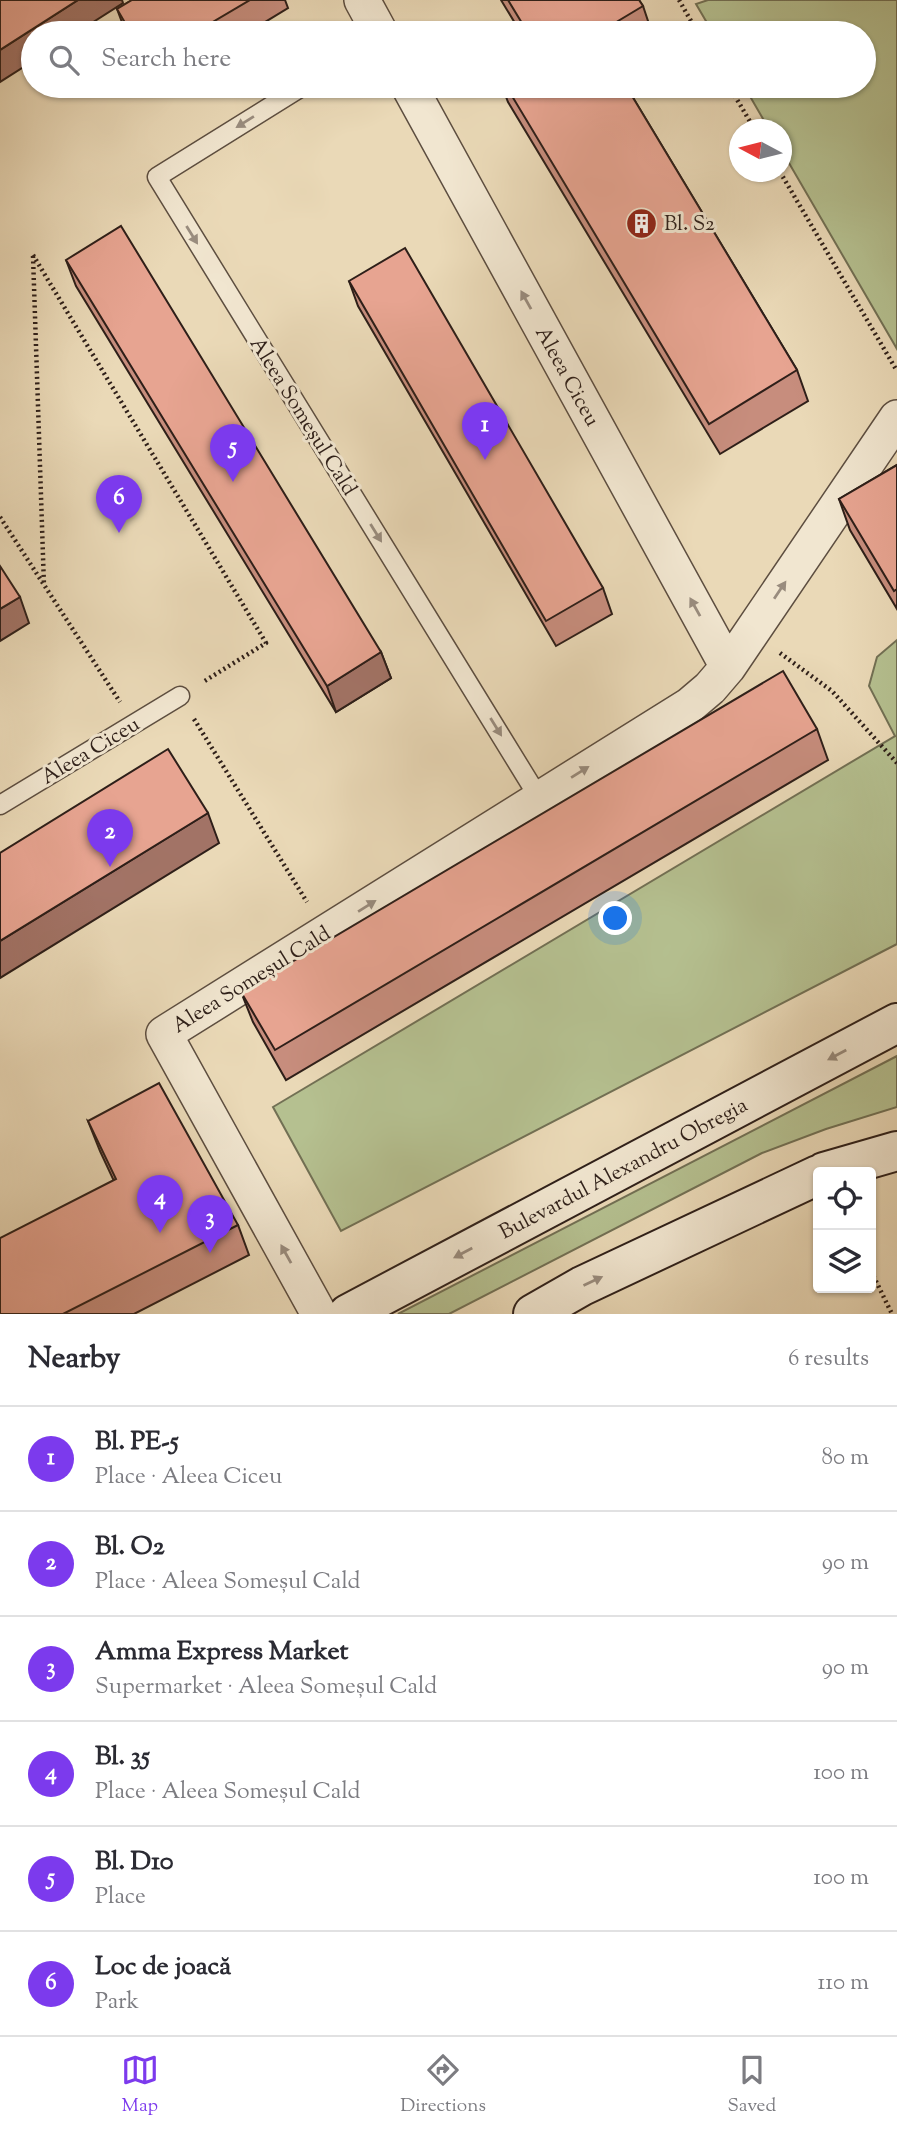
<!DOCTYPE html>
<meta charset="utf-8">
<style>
body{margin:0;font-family:"Sorts Mill Goudy",serif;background:#f7f7f7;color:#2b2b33}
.controls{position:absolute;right:21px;bottom:21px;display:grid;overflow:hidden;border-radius:7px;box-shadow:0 2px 5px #0004}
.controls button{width:63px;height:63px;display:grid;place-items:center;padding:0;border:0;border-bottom:2px solid #e1e1e2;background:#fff;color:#2b2b33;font:35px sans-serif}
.compass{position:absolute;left:729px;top:119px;width:63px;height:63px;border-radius:50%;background:#fff;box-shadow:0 2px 5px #0004;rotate:277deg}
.you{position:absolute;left:616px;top:919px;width:24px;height:24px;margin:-18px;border:5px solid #fff;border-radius:50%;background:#1a73e8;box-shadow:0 0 0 10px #1a73e833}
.badge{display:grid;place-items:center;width:46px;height:46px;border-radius:50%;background:#7c3aed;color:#fff;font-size:23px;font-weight:700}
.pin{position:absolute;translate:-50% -58px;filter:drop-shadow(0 2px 4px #0008)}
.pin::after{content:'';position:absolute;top:37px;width:24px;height:21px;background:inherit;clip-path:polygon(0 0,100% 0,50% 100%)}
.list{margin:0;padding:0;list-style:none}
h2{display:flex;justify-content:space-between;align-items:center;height:91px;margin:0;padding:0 28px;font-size:30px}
h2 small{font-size:23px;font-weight:400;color:#7c7c81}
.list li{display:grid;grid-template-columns:46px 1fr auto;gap:21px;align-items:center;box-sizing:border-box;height:105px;padding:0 28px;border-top:2px solid #e1e1e2}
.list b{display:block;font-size:26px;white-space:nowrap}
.list p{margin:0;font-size:23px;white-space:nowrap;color:#7c7c81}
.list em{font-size:23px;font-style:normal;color:#7c7c81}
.icon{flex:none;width:38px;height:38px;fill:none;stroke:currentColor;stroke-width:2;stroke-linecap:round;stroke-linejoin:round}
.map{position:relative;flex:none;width:897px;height:1314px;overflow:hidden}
.search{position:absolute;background:#fff;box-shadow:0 2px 5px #0004;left:21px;right:21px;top:21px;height:77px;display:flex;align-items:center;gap:18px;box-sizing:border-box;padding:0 24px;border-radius:38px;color:#7c7c81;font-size:26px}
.sheet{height:721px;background:#fff}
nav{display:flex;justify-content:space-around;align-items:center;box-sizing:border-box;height:98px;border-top:2px solid #e1e1e2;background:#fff;font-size:19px;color:#7c7c81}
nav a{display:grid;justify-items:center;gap:4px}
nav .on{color:#7c3aed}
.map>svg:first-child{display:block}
.green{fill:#b5c090;stroke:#727054;stroke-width:2}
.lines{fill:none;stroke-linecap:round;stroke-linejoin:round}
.service-casing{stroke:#5d4e40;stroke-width:21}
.minor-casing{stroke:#5d4e40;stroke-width:38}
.secondary-casing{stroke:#2e1f19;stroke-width:42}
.path{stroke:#2e1f19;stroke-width:4.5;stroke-dasharray:2 3.5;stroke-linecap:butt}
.service{stroke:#f1e6d0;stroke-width:18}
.minor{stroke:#f1e6d0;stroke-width:35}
.secondary{stroke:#f1e6d0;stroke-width:38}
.wall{fill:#c78d7d;stroke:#2e1f19;stroke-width:2}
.shaded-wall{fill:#a27366;stroke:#2e1f19;stroke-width:2}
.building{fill:#e7a491;stroke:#2e1f19;stroke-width:2}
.oneway{fill:#998c7e}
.labels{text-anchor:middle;stroke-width:6;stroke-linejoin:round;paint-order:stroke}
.poi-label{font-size:21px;fill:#2e1f19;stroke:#f1e6d0;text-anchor:start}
.street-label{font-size:21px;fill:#2e1f19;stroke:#f1e6d0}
</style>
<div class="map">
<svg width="897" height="1314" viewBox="0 0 897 1314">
<rect width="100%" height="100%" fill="#ead9b7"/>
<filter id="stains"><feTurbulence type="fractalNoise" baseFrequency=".00286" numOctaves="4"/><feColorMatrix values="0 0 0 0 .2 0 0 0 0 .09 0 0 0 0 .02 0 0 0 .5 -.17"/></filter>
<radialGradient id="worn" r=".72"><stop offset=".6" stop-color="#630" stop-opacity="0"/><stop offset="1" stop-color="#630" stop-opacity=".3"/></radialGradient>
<!-- green -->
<path class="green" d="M708,0H897V349L782,151V130L769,129L744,86H864V33H713L696,4Z
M897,640V944L341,1231L273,1107L895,736L869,686L877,657Z
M897,1056V1107L826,1129L762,1153L449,1314H398Z"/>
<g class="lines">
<defs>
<path id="service" d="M303,86L157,177L539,798
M0,805L180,696"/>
<path id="minor" d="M362,0L380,33
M409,86L728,667
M319,1314L164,1034L690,705L710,688L728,667L897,418"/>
<path id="secondary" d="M824,1172L897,1151
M348,1314L897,1023
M533,1314L582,1286L818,1175"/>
</defs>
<!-- service casing -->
<use href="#service" class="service-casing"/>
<!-- minor casing -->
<use href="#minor" class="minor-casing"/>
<!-- secondary casing -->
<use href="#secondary" class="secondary-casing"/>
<!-- path -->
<path class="path" d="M679,0L698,33
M729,86L755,130
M780,172L897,371
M33,255L266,643L203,682
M33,256L44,586
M0,517L120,702
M780,653L832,691L897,763
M194,719L307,902
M871,1271L892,1314"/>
<!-- service -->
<use href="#service" class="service"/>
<!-- minor -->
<use href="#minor" class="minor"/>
<!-- secondary -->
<use href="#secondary" class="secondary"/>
</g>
<!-- wall -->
<path class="wall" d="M132,0H285L288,8L247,33H126L117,9Z
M501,0H639L643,6L652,33H521Z
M502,86H626L797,370L808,401L720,454L508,102Z
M66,260L381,652L391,678L336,712L76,286Z
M349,281L603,588L612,614L556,646L358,306Z
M897,465V609L850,530L839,499Z
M817,729L828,760L286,1080L253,1022L241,992Z
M88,1121L238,1225L249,1255L134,1314H0L114,1181L100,1151Z"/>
<!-- shaded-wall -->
<path class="shaded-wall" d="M78,0H122L123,3L76,33H33V61L0,82V50Z
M20,597L29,623L0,641V609Z
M381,652L391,678L336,712L327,686Z
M208,813L219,843L0,978V941Z"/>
<!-- building -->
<path class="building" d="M0,0H78L0,50Z
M132,0H250L194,33H131L117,9Z
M508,0H639L643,6L598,33H528Z
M506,86H626L797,370L709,424Z
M121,226L381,652L327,686L66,260Z
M405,248L603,588L546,621L349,281Z
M897,465V589L894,591L839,499Z
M0,566L20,597L0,609Z
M783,671L817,729L275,1050L241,992Z
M168,749L208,813L0,941V853Z
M159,1083L238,1225L63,1314H0V1238L116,1179L88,1121Z"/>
<!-- one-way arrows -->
<defs><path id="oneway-solid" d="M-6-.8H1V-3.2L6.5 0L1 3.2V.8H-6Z" transform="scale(1.75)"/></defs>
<g class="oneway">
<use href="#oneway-solid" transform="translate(245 122) rotate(148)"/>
<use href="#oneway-solid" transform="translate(192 235) rotate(58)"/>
<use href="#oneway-solid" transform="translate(526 300) rotate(-119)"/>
<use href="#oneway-solid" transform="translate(376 533) rotate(58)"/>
<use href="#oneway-solid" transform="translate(780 590) rotate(-56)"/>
<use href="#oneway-solid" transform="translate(695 607) rotate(-119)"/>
<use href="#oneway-solid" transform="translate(496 727) rotate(58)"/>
<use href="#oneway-solid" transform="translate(580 772) rotate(-32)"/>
<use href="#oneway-solid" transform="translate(367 906) rotate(-32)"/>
<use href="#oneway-solid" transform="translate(837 1055) rotate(152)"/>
<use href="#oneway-solid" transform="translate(463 1253) rotate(152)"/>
<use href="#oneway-solid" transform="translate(286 1254) rotate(-119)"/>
<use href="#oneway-solid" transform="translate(593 1281) rotate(-25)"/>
</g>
<!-- icons -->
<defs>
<symbol id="building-disc" viewBox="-11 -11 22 22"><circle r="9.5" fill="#8f2418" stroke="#f1e6d0"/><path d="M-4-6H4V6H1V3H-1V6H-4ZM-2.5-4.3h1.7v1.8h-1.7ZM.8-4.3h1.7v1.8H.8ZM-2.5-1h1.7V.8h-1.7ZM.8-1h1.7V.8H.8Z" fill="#fff"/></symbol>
</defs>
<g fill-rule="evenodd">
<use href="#building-disc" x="624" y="206" width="35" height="35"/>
</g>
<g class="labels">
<!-- poi labels -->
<g class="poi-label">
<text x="664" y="230">Bl. S2</text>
</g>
<!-- street labels -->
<g class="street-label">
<text transform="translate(568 376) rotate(61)" y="7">Aleea Ciceu</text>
<text transform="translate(304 416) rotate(58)" y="7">Aleea Someșul Cald</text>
<text transform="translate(90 750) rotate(-31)" y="7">Aleea Ciceu</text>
<text transform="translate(251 979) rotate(-32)" y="7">Aleea Someșul Cald</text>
<text transform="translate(623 1168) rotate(-28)" y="7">Bulevardul Alexandru Obregia</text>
</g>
</g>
<rect width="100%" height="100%" filter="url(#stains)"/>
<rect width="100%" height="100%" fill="url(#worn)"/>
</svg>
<div class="controls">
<button><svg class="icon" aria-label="locate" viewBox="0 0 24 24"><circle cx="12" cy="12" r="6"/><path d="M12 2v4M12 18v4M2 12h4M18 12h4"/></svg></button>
<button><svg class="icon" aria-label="layers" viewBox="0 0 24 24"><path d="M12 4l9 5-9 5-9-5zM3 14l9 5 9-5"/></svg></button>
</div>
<svg class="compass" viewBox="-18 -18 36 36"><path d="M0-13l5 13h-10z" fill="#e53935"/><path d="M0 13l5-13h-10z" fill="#7c7c81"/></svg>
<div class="you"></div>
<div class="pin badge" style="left:485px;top:460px">1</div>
<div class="pin badge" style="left:110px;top:867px">2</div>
<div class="pin badge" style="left:210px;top:1253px">3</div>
<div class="pin badge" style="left:160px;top:1233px">4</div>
<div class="pin badge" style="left:233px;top:482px">5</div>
<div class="pin badge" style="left:119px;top:533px">6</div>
<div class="search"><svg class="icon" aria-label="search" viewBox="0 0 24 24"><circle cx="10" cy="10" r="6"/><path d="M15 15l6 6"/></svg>Search here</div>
</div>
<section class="sheet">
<h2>Nearby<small>6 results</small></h2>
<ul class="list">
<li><span class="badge">1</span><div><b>Bl. PE-5</b><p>Place · Aleea Ciceu</p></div><em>80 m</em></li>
<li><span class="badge">2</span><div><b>Bl. O2</b><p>Place · Aleea Someșul Cald</p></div><em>90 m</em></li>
<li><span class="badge">3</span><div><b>Amma Express Market</b><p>Supermarket · Aleea Someșul Cald</p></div><em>90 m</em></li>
<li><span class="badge">4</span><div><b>Bl. 35</b><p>Place · Aleea Someșul Cald</p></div><em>100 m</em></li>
<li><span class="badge">5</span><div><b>Bl. D10</b><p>Place</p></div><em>100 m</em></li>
<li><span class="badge">6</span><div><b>Loc de joacă</b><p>Park</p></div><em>110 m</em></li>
</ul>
</section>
<nav>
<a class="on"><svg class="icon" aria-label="map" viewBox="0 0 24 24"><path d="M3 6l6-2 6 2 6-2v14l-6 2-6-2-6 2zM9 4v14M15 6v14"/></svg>Map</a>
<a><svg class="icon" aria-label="directions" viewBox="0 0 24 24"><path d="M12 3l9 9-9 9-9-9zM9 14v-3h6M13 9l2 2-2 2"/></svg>Directions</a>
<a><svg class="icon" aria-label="saved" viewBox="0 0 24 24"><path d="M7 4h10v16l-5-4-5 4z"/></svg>Saved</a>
</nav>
